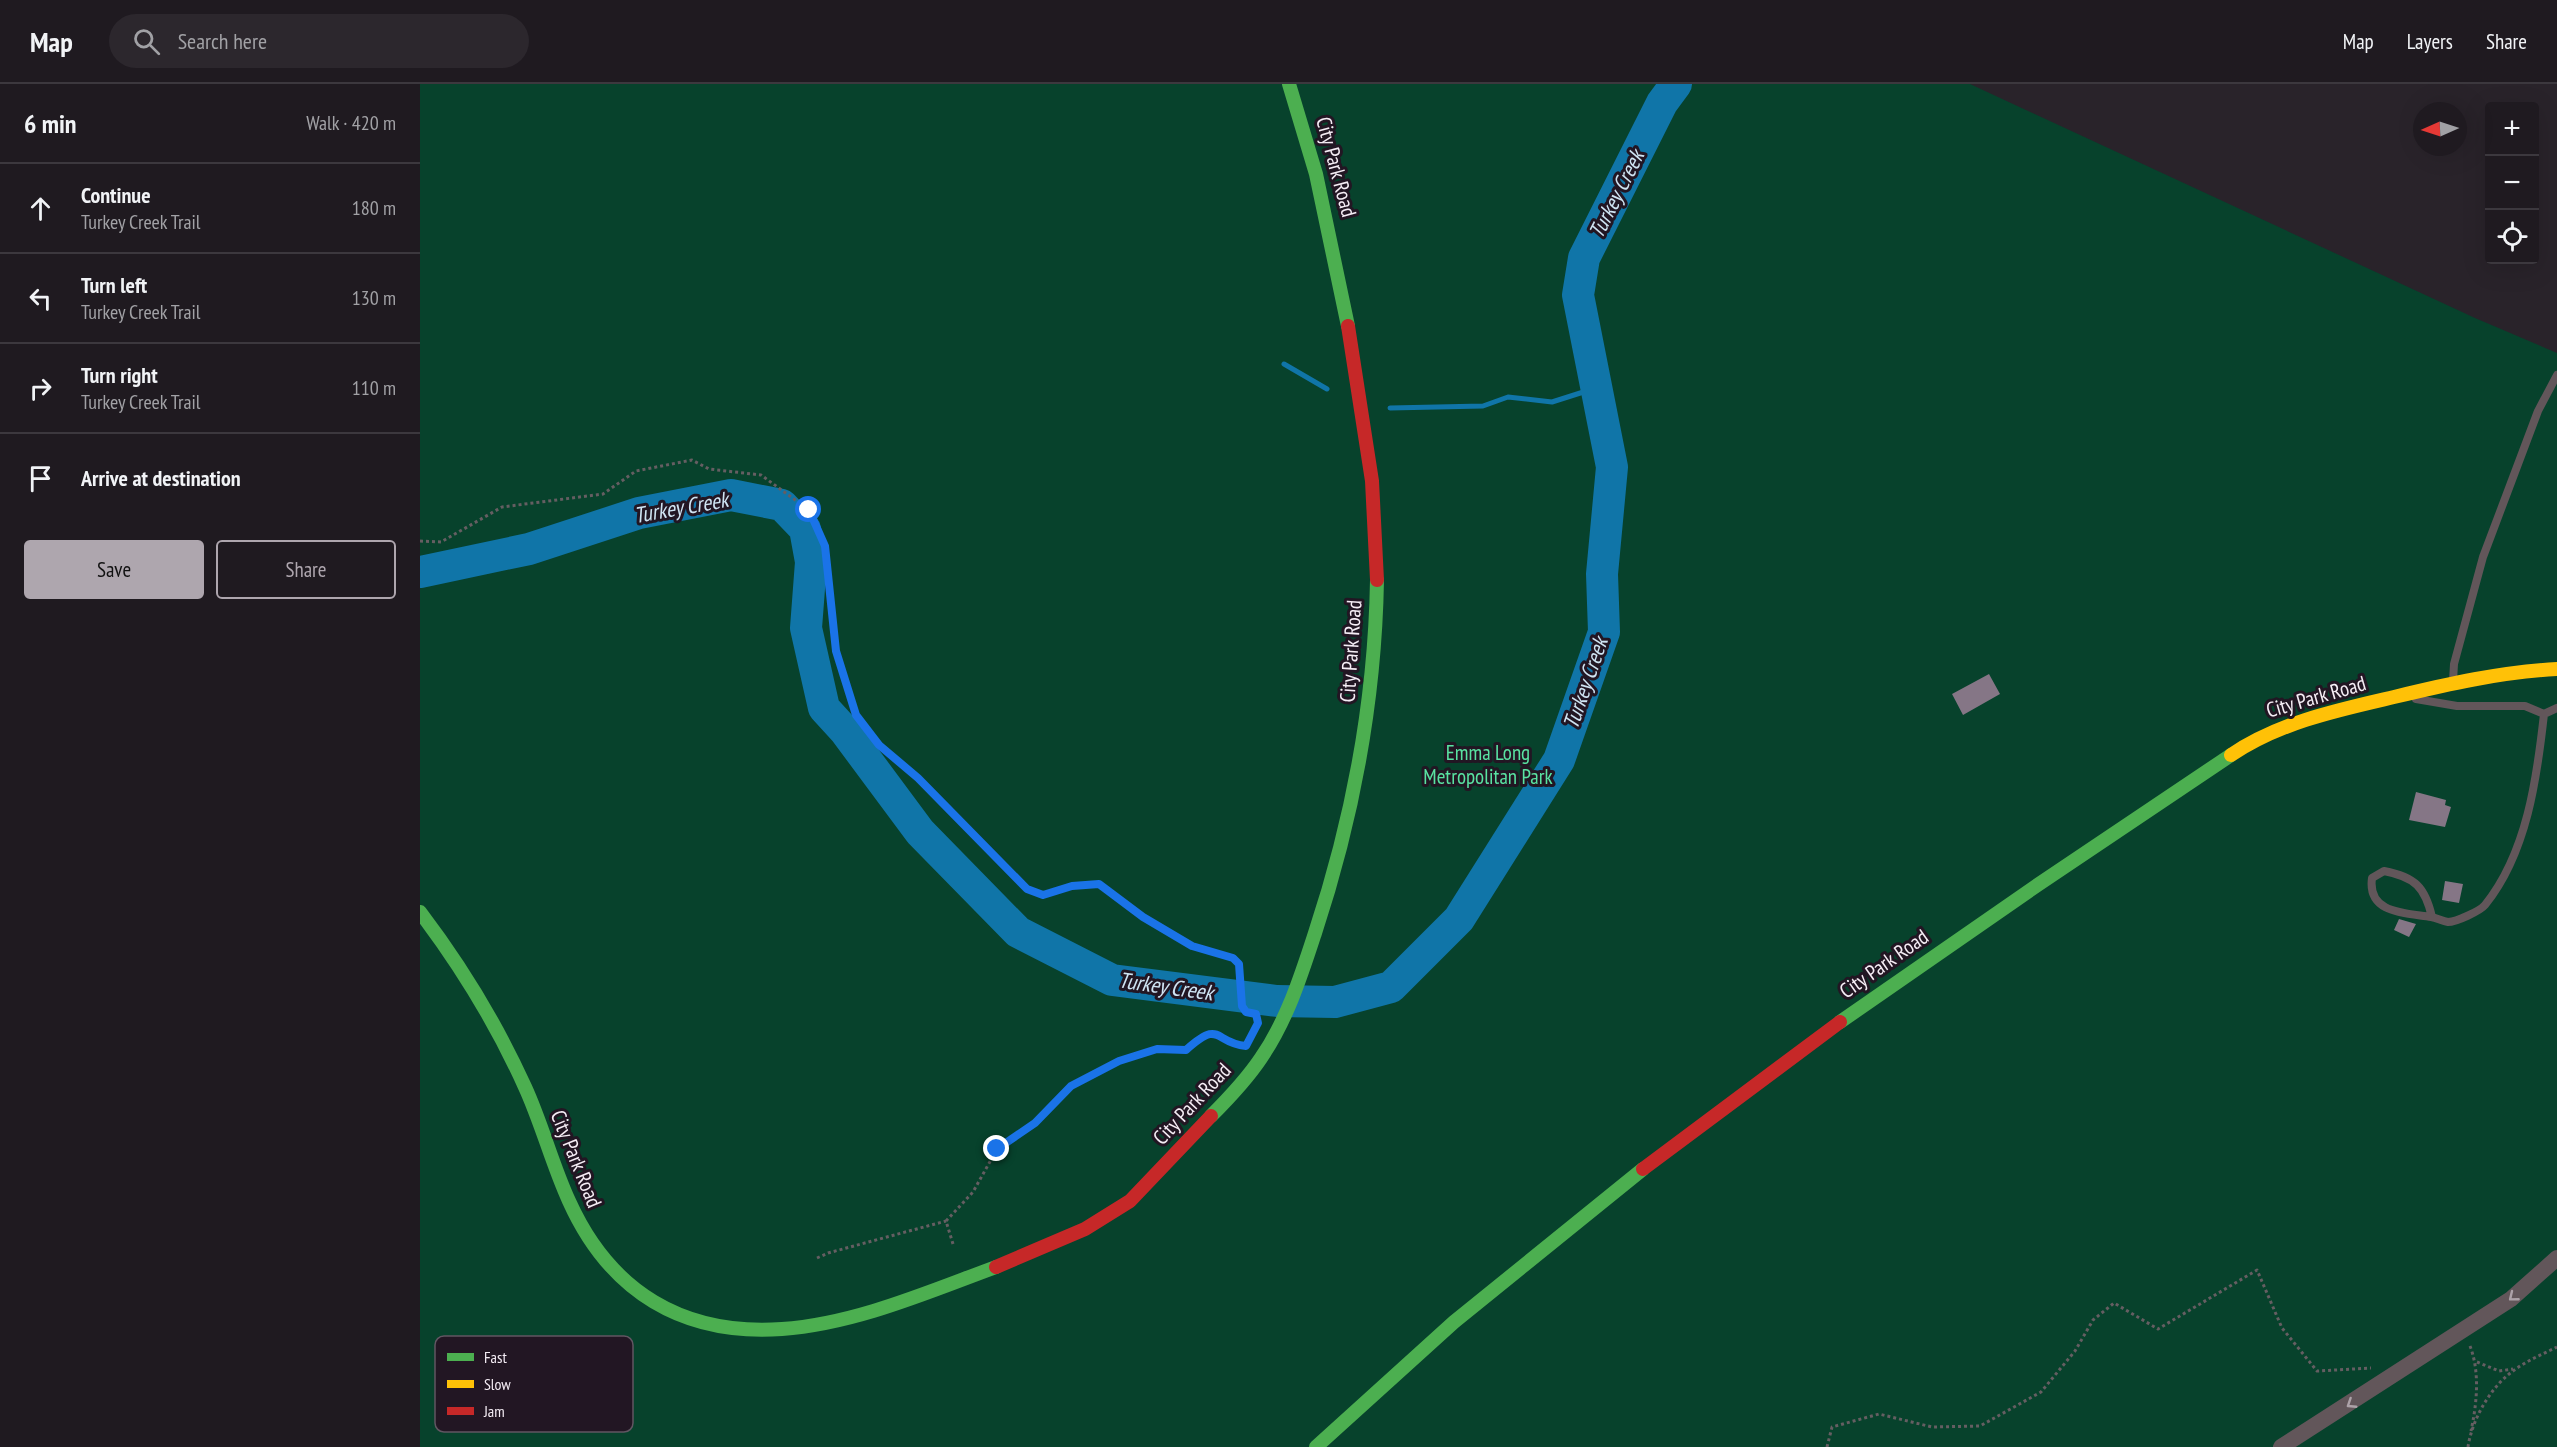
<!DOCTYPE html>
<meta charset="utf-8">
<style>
body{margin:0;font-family:"PT Sans Narrow",sans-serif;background:#2c272d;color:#f1f3f6}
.controls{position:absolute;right:18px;top:18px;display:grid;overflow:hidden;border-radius:6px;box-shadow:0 6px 24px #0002}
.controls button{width:54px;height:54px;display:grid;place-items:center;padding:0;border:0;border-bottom:2px solid #3c383e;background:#1f1a20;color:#f1f3f6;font:30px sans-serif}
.compass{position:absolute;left:1993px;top:18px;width:54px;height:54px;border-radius:50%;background:#1f1a20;box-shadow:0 6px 24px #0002;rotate:267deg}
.stop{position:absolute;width:18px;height:18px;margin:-14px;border:4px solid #1a73e8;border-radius:50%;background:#fff}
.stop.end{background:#1a73e8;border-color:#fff;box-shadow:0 2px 6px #0008}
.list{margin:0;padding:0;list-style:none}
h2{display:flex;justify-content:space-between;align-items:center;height:78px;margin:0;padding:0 24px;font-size:26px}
h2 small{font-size:20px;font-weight:400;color:#a1a1a5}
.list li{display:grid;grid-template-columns:39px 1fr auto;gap:18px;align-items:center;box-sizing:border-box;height:90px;padding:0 24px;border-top:2px solid #3c383e}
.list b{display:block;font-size:22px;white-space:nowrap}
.list p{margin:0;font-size:20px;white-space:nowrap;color:#a1a1a5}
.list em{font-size:20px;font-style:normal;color:#a1a1a5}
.actions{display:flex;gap:12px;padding:18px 24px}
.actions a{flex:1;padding:14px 0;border:2px solid #aea6ae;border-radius:6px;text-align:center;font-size:21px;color:#aea6ae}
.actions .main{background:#aea6ae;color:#111}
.icon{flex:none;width:33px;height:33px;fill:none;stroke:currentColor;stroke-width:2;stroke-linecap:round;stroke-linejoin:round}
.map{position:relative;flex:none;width:2137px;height:1363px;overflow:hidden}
header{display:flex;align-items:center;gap:36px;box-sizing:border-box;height:84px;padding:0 30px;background:#1f1a20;border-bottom:2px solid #3c383e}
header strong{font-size:28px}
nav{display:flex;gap:33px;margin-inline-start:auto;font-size:21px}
.search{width:420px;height:54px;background:#2c272d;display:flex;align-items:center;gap:15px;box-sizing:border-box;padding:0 21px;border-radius:33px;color:#a1a1a5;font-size:22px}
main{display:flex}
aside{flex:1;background:#1f1a20}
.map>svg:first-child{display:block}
.green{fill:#07422c}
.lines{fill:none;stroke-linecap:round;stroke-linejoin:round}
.stream{stroke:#1075a8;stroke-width:5}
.river{stroke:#1075a8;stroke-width:32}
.building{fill:#857686}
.path{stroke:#655e62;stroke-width:3;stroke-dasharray:3 3;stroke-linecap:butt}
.lane{stroke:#62565a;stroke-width:8}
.street{stroke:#62565a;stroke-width:16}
.fast{stroke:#4caf50;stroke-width:14}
.slow{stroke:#ffc107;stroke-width:14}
.jam{stroke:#c62828;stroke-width:14}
.oneway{stroke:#aca2a8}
.route{stroke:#1a73e8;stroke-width:8}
.labels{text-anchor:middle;stroke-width:6;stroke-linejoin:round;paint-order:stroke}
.street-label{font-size:21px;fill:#f5edf5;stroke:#221623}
.park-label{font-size:21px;fill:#59e3a2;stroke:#221623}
.water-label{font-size:22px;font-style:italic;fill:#cfe4f3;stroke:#221623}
.key{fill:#221623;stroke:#615662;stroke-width:1.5}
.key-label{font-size:16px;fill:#f5edf5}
</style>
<header>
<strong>Map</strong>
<div class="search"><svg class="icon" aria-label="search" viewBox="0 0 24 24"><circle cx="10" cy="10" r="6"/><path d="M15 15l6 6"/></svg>Search here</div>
<nav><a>Map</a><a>Layers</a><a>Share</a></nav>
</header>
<main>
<aside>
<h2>6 min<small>Walk · 420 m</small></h2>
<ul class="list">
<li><svg class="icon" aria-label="ahead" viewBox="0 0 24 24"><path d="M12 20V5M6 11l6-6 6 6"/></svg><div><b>Continue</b><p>Turkey Creek Trail</p></div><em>180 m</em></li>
<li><svg class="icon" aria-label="left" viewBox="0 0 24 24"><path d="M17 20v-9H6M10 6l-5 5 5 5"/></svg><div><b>Turn left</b><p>Turkey Creek Trail</p></div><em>130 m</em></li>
<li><svg class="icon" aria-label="right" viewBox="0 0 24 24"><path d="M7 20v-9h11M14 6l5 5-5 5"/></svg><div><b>Turn right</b><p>Turkey Creek Trail</p></div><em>110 m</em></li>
<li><svg class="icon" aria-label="arrive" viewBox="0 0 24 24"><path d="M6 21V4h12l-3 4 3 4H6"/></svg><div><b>Arrive at destination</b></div></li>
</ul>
<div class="actions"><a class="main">Save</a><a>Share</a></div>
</aside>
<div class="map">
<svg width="2137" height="1363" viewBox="0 0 2137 1363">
<rect width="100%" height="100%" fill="#29232a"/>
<!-- green -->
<path class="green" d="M0,0H1550L2055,234L2137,269V1363H0Z"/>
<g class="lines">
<!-- stream -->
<path class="stream" d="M864,280L907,305
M970,324L1063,322L1088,313L1132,318L1176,304"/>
<!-- river -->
<path class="river" d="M0,488L109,465L219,429L311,411L362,421L385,445L391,478L386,544L404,624L425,647L500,748L598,848L692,896L857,917L915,918L971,903L1039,835L1139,676L1184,548L1182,490L1192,383L1158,211L1164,174L1242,19L1256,0"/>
</g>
<!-- building -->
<path class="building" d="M1569,590L1580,610L1543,631L1532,610Z
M1996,708L2026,716L2025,721L2031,723L2025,743L1989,736Z
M2025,797L2043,800L2039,819L2022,816Z
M1979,835L1996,840L1989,853L1974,846Z"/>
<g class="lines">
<!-- path -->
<path class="path" d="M0,457L21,458L82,423L183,410L216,387L272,376L289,385L341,391L389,426L405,462L416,567L436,631L459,661L498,694L607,805L623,811L652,802L679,800L723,833L772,862L813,874L819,880L822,922L826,928L836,930L838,940
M533,1160L526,1137L553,1108L577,1065L615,1039L651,1002L699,977L737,965L766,966C803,933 794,961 826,961
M397,1174L408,1169L526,1137
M2050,1262C2060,1288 2057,1319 2051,1347
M2057,1278L2079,1287L2093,1285
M1407,1363L1412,1343L1459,1330L1512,1343L1560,1342L1621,1308L1655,1267L1673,1236L1694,1219L1738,1245L1837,1186L1862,1244L1897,1287L1951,1284
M2048,1363C2052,1335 2072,1300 2096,1285C2108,1276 2123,1270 2137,1263"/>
<!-- lane -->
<path class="lane" d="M2033,597L2034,580L2063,473L2118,327L2137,291
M1996,615L2037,622H2105L2124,630L2137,624
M2012,833C2005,803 1995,793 1964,787L1952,794C1947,830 1986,829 2011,833C2017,834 2022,837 2028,838C2036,838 2060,827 2065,821C2107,769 2117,694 2124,630"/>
<!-- street -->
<path class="street" d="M1861,1363L2091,1215L2137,1174"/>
<!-- fast -->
<path class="fast" d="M869,0L896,90L928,242
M0,828C41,882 77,941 105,1003C122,1040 132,1080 149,1117C190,1208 263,1252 362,1245C435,1240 508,1208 576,1183
M1420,938L1619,800L1811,671
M791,1032C809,1014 827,995 841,974C867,936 881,892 895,849C933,734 955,617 957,496
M896,1363L1034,1238L1223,1085"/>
<!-- slow -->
<path class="slow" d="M1811,671C1860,638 1918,626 1974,613C2028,600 2081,588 2137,585"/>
<!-- jam -->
<path class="jam" d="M928,242L952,397L957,496
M1223,1085L1420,938
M576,1183L665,1145L710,1117L791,1032"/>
</g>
<!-- one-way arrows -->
<defs><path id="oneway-chevron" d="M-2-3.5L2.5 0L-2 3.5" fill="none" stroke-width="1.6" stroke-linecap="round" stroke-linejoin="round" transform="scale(1.5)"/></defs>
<g class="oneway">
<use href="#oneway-chevron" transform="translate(2093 1213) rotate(141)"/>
<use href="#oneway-chevron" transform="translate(1931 1320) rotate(147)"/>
</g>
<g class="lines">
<!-- route -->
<path class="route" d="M389,426L405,462L416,567L436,631L459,661L498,694L607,805L623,811L652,802L679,800L723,833L772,862L813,874L819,880L822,922L826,928L836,930L838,939L826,962C793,959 802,934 766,966L737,965L699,977L651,1002L615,1039L577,1065"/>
</g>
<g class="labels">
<!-- street labels -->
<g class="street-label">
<text transform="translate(916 83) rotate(75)" y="7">City Park Road</text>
<text transform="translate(931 567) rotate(-86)" y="7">City Park Road</text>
<text transform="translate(1896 613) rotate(-16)" y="7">City Park Road</text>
<text transform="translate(1464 880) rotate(-35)" y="7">City Park Road</text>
<text transform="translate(772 1020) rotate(-47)" y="7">City Park Road</text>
<text transform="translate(156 1075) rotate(68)" y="7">City Park Road</text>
</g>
<!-- park labels -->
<g class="park-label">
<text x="1068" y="676">Emma Long<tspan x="1068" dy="24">Metropolitan Park</tspan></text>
</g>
<!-- water labels -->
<g class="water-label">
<text transform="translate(1196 110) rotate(-63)" y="8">Turkey Creek</text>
<text transform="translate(261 423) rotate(-10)" y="8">Turkey Creek</text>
<text transform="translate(1165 599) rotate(-71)" y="8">Turkey Creek</text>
<text transform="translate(746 902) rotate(8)" y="8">Turkey Creek</text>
</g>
</g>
<!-- legend -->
<rect x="15" y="1252" width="198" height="96" rx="9" class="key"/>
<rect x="27" y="1269" width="27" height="8" fill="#4caf50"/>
<rect x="27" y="1296" width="27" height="8" fill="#ffc107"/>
<rect x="27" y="1323" width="27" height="8" fill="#c62828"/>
<g class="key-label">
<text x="64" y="1279">Fast</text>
<text x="64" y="1306">Slow</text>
<text x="64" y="1333">Jam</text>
</g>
</svg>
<div class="controls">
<button>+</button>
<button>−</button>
<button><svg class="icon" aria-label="locate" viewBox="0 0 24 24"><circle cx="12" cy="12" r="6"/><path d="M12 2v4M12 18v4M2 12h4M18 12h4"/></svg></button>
</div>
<svg class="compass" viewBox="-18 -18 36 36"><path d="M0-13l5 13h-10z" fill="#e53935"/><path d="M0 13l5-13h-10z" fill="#a1a1a5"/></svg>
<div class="stop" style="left:389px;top:426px"></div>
<div class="stop end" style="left:577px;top:1065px"></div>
</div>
</main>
